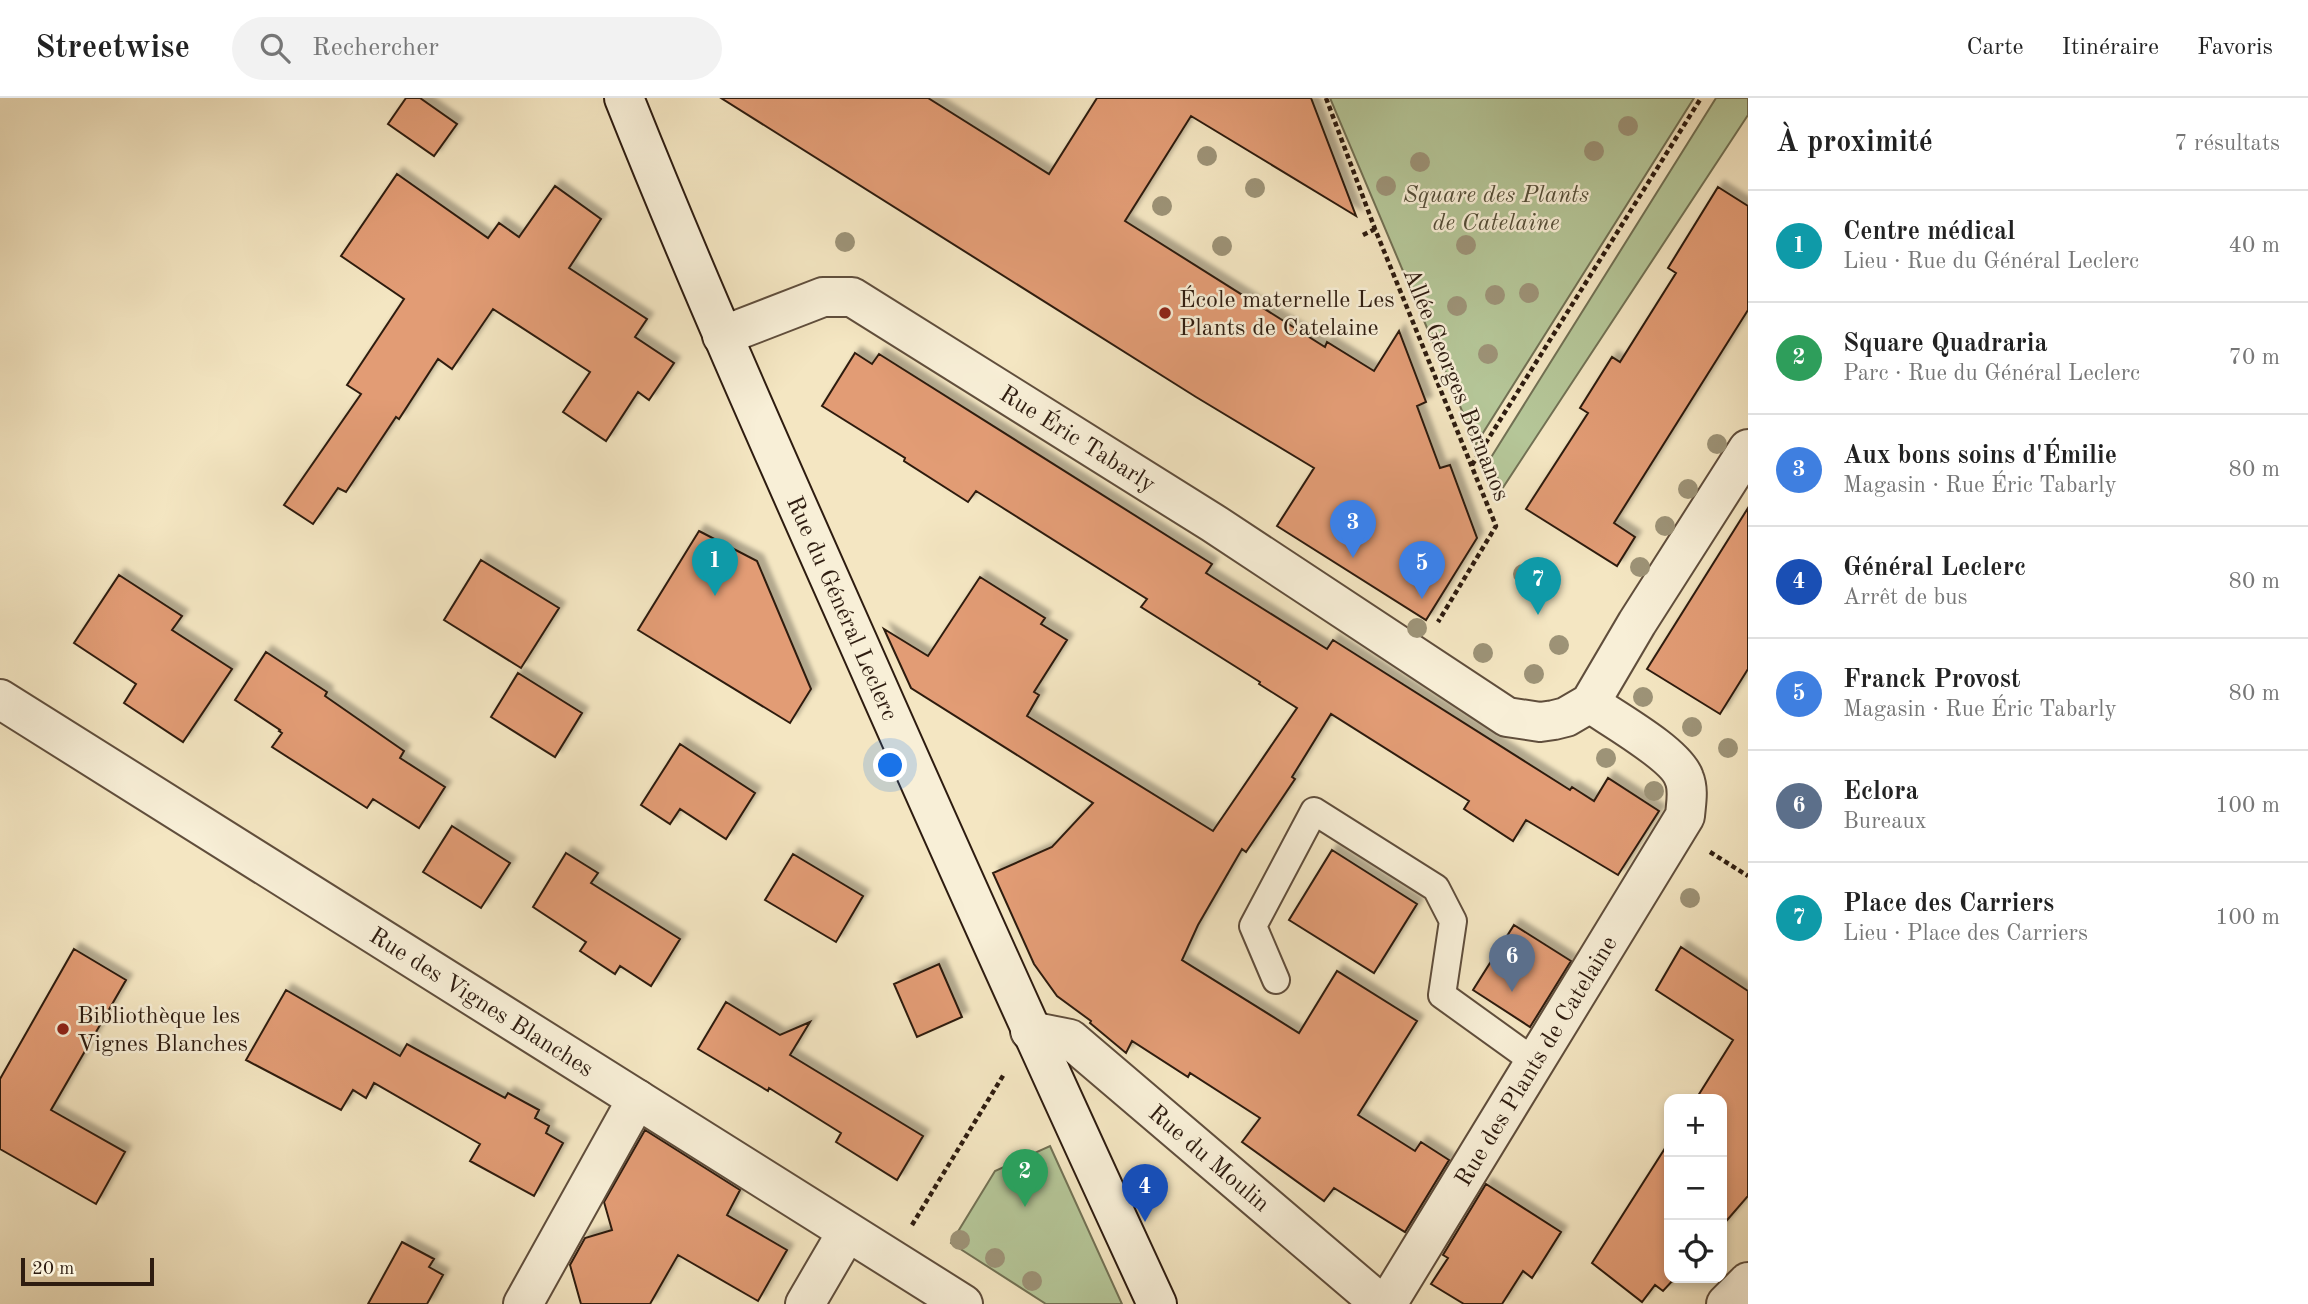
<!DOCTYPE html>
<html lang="fr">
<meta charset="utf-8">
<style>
body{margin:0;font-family:"Old Standard TT",serif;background:#f2f2f2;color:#222}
.controls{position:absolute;right:21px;bottom:21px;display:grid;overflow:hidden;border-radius:14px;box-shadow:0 4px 10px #0003}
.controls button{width:63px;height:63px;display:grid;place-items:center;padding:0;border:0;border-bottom:2px solid #e0e0e0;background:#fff;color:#222;font:35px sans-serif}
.scale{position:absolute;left:21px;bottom:18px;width:133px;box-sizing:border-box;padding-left:7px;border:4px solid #2e1c10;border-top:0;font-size:19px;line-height:24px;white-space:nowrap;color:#2e1c10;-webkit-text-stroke:5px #f8efd7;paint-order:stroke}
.you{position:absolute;left:891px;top:668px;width:24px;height:24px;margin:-18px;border:5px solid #fff;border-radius:50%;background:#1a73e8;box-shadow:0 0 0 10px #1a73e833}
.badge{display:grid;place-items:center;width:46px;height:46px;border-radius:50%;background:#8f2418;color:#fff;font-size:23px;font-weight:700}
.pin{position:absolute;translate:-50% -58px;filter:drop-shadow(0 2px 4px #0008)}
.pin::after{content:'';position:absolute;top:37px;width:24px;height:21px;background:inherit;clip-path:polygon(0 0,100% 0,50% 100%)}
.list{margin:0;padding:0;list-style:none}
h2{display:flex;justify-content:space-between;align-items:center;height:91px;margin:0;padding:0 28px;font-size:30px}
h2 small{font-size:23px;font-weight:400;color:#767676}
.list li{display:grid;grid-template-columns:46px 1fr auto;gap:21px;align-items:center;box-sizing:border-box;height:112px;padding:0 28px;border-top:2px solid #e0e0e0}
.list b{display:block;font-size:26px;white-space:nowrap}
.list p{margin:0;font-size:23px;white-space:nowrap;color:#767676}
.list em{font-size:23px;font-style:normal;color:#767676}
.icon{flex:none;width:38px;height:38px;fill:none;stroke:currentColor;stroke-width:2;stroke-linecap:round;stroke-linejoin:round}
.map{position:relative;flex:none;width:1748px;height:1206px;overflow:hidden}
header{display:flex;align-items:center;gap:42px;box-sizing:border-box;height:98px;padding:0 35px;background:#fff;border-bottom:2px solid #e0e0e0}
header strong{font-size:33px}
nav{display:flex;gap:38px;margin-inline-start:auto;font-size:24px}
.search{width:490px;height:63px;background:#f2f2f2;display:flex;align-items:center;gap:18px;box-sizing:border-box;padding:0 24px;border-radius:38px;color:#767676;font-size:26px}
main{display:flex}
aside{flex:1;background:#fff}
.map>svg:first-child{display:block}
.green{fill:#b5c698;stroke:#727154;stroke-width:2}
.building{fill:#e29c75;stroke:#2e1c10;stroke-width:2;filter:url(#shadow)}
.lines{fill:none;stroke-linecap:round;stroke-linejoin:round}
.lane-casing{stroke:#604e3c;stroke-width:30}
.street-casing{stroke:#604e3c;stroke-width:42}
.secondary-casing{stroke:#2e1c10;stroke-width:42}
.path{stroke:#2e1c10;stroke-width:4.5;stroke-dasharray:5 3.5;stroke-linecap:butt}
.lane{stroke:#f8efd7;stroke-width:26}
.street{stroke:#f8efd7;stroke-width:38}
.secondary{stroke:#f8efd7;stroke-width:38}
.tree{fill:#9d9377}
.poi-dot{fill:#8f2418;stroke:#f8efd7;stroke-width:2.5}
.labels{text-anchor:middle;stroke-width:5;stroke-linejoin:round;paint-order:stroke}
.park-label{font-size:24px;font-style:italic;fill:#564f39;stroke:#f8efd7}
.poi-label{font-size:24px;fill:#2e1c10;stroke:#f8efd7;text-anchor:start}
.street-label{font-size:24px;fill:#2e1c10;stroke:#f8efd7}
</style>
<header>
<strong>Streetwise</strong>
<div class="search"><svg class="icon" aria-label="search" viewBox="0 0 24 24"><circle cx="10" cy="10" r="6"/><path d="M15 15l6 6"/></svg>Rechercher</div>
<nav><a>Carte</a><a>Itinéraire</a><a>Favoris</a></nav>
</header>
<main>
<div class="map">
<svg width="1748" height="1206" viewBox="0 0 1748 1206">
<defs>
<filter id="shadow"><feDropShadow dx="6" dy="-6" stdDeviation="2" flood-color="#0004"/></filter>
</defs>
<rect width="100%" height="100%" fill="#f4e6c2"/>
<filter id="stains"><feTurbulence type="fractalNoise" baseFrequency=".00286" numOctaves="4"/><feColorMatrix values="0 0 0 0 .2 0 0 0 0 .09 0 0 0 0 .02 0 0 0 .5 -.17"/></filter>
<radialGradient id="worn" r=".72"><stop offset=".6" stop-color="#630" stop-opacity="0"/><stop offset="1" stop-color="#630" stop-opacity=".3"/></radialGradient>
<!-- green -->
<path class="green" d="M1330,0H1694L1476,346Z
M1716,0H1748V17L1502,391L1490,361Z
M1050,1048L1122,1206H1046L951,1145L995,1073Z"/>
<!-- building -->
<path class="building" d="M406,0H420L457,26L434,58L388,26Z
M721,0H928L1049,76L1097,0H1311L1356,118L1191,18L1125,123L1325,249L1327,244L1374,273L1399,233L1426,304L1417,308L1440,370L1450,367L1477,440L1426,522L1277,428L1314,370L1196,299Z
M397,76L488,140L499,125L519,139L555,88L601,121L569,170L647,221L635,239L674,265L649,302L638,294L606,343L563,314L590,274L493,211L452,271L438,261L399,321L396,319L346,394L338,390L313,426L284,407L361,296L347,287L404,201L341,158Z
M1718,89L1748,108V212L1614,425L1635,439L1617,468L1526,411L1588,315L1580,310L1612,259L1620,264L1676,175L1668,170Z
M855,255L872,266L879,256L1212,466L1206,475L1327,551L1333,542L1570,692L1572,689L1594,703L1608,680L1659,713L1618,777L1526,722L1513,743L1464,711L1469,703L1331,616L1292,679L1295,681L1246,754L1242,751L1198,827L1182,862L1299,935L1337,873L1417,923L1358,1017L1415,1053L1421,1044L1449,1062L1405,1134L1334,1090L1324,1103L1242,1044L1260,1020L1190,975L1188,979L1132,943L1126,955L1090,925L1091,923L1057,898L1034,866L993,775L1052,749L1093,705L911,590L884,531L928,558L980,479L1045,520L1041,526L1067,542L1034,594L1039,597L1027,618L1213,733L1297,610L1259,586L1260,584L1141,509L1147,501L976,393L968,404L904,363L905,360L822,308Z
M1748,410V571L1720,616L1647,571Z
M699,433L757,463L811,591L790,625L638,532Z
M481,462L559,510L521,570L444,522Z
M119,477L182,518L172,532L232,571L183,644L124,605L136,586L74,545Z
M266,554L327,594L325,598L404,653L400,660L445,689L419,730L373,701L367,710L272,649L282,635L279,633L280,632L235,602Z
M518,575L582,615L555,659L491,619Z
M680,646L755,695L726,741L680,711L670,726L641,707Z
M452,728L510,765L481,810L423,774Z
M1332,752L1417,806L1374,875L1289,822Z
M566,755L598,775L591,785L680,841L651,888L620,868L615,876L580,853L586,844L533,809Z
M793,756L863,798L836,844L765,802Z
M1514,827L1571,863L1530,929L1473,892Z
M1681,849L1748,893V1098L1722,1128V1001H1696L1733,942L1656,892Z
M74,851L126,882L51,1012L125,1054L96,1106L0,1051V981Z
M939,866L962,919L917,939L894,886Z
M286,892L400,958L407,946L505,1000L508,995L539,1012L535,1020L549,1028L546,1035L563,1045L534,1098L470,1063L480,1046L374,985L366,1000L353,992L341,1012L246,962Z
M726,904L780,937L810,924L790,957L923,1038L897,1082L836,1044L841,1035L769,990L768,993L698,951Z
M645,1032L740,1092L727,1117L787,1152L758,1203L678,1157L650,1206H581L570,1167L585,1140L612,1132L604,1104Z
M1669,1044V1180H1675L1663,1193L1655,1187L1642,1204L1592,1165Z
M1486,1086L1561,1134L1532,1180L1523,1173L1502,1206H1464L1431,1186L1448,1160L1443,1157Z
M402,1144L434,1161L429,1169L443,1177L427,1206H368Z"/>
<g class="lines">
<defs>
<path id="lane" d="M1276,882L1253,828L1314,713L1436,790L1453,823L1442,897L1535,964"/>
<g id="street">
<path id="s1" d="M722,238L823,199H852L1213,425L1507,619L1540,624L1554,622L1566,619L1590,605L1637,525L1748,351"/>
<path id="s2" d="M0,601L963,1206"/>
<path id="s3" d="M1030,933L1070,941L1381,1206"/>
<path d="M523,1206L637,1001"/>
<path d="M805,1206L847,1134"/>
<path id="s4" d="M1387,1206L1685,718C1686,705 1689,692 1684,680C1676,656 1613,621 1590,605"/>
<path d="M1726,1206L1748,1184"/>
</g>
<g id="secondary">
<path id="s5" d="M624,0C697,183 777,362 857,542C955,764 1055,986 1157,1206"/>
</g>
</defs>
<!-- lane casing -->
<use href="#lane" class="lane-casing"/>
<!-- street casing -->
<use href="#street" class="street-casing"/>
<!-- secondary casing -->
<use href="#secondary" class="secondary-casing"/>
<!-- path -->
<path class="path" d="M1326,0L1375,131L1496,428L1438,524
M1363,137L1375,131
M1472,367L1701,0
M1710,754L1748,778
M912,1127L1004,976"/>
<!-- lane -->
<use href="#lane" class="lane"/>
<!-- street -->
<use href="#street" class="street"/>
<!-- secondary -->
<use href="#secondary" class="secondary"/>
</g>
<!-- trees -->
<g class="tree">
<circle cx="1628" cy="28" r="10"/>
<circle cx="1594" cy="53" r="10"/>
<circle cx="1207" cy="58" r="10"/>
<circle cx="1420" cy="64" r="10"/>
<circle cx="1386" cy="88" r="10"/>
<circle cx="1255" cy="90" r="10"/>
<circle cx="1162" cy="108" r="10"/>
<circle cx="845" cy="144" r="10"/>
<circle cx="1466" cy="147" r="10"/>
<circle cx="1222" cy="148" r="10"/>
<circle cx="1529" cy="195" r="10"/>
<circle cx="1495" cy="197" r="10"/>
<circle cx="1457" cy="208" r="10"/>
<circle cx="1488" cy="256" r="10"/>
<circle cx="1717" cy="346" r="10"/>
<circle cx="1688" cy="391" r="10"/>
<circle cx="1665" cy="428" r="10"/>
<circle cx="1640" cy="469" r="10"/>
<circle cx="1523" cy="476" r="10"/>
<circle cx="1417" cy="530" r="10"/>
<circle cx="1559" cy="547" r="10"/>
<circle cx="1483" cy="555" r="10"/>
<circle cx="1534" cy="576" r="10"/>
<circle cx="1643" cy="599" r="10"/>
<circle cx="1692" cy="629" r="10"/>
<circle cx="1728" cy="650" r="10"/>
<circle cx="1606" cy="660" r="10"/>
<circle cx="1654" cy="693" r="10"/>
<circle cx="1690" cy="800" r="10"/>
<circle cx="960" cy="1142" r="10"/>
<circle cx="995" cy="1160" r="10"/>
<circle cx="1032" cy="1183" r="10"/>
</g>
<!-- markers -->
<g class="poi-dot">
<circle cx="1165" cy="215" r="7"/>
<circle cx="63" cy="931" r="7"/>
</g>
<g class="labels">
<!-- park labels -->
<g class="park-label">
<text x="1496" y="104">Square des Plants<tspan x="1496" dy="28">de Catelaine</tspan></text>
</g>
<!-- poi labels -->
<g class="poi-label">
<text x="1179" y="209">École maternelle Les<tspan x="1179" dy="28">Plants de Catelaine</tspan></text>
<text x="77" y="925">Bibliothèque les<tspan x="77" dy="28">Vignes Blanches</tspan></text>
</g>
<!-- street labels -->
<g class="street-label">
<text transform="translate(1457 286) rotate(68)" y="8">Allée Georges Bernanos</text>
<text dy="8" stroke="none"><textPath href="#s1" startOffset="404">Rue Éric Tabarly</textPath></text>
<text dy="8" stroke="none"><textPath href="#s5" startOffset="555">Rue du Général Leclerc</textPath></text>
<text dy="8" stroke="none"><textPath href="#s2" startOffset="569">Rue des Vignes Blanches</textPath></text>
<text dy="8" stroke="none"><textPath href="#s4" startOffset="285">Rue des Plants de Catelaine</textPath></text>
<text dy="8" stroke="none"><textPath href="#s3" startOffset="224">Rue du Moulin</textPath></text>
</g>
</g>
<rect width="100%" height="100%" filter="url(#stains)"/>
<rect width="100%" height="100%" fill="url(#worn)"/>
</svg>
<div class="controls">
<button>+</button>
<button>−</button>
<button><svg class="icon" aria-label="locate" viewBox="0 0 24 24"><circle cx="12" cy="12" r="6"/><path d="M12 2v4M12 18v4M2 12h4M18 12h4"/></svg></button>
</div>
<div class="scale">20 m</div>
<div class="you"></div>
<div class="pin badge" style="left:715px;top:498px;background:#0f9aa8">1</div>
<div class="pin badge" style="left:1025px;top:1109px;background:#2e9e5b">2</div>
<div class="pin badge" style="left:1353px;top:460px;background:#3f7fe0">3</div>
<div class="pin badge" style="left:1145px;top:1124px;background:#1a4fb4">4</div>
<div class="pin badge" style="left:1422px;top:501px;background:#3f7fe0">5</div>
<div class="pin badge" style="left:1512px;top:894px;background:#5c6f8a">6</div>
<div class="pin badge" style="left:1538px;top:517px;background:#0f9aa8">7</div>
</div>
<aside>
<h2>À proximité<small>7 résultats</small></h2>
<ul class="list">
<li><span class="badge" style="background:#0f9aa8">1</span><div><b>Centre médical</b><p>Lieu · Rue du Général Leclerc</p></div><em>40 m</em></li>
<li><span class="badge" style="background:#2e9e5b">2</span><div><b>Square Quadraria</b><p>Parc · Rue du Général Leclerc</p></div><em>70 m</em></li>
<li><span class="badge" style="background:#3f7fe0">3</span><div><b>Aux bons soins d'Émilie</b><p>Magasin · Rue Éric Tabarly</p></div><em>80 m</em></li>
<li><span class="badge" style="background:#1a4fb4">4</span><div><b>Général Leclerc</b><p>Arrêt de bus</p></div><em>80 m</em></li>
<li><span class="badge" style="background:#3f7fe0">5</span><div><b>Franck Provost</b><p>Magasin · Rue Éric Tabarly</p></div><em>80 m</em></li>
<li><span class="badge" style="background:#5c6f8a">6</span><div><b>Eclora</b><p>Bureaux</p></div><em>100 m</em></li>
<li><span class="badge" style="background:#0f9aa8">7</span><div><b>Place des Carriers</b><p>Lieu · Place des Carriers</p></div><em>100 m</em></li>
</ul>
</aside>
</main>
